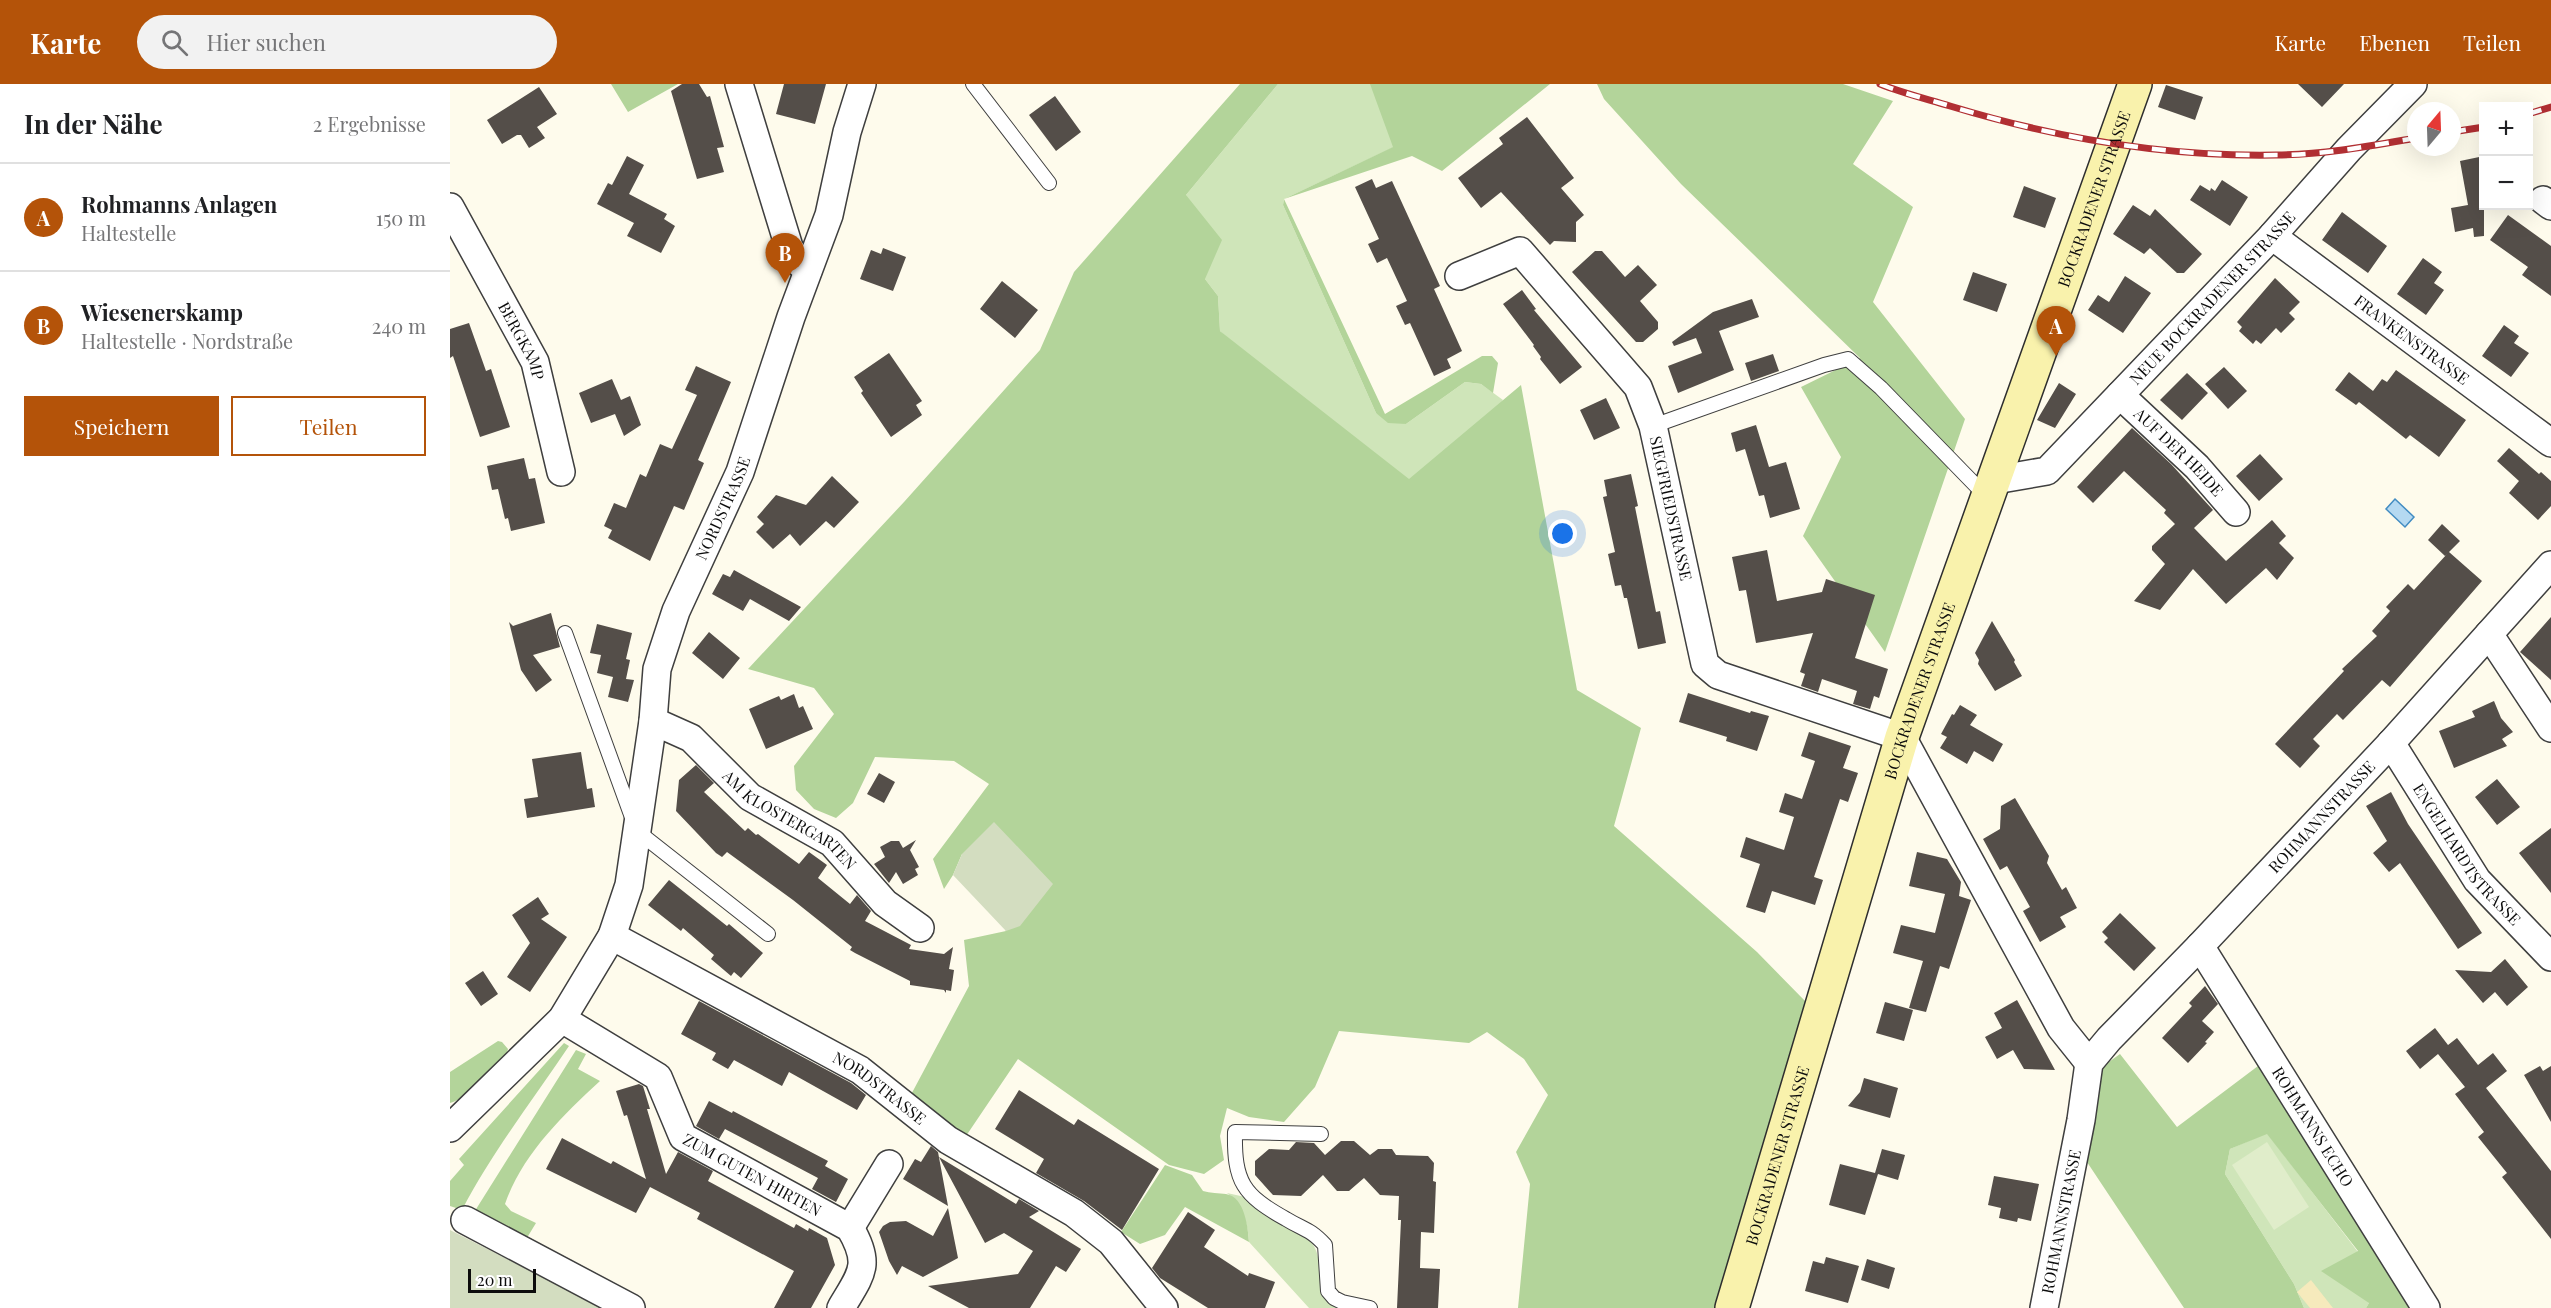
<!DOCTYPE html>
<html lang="de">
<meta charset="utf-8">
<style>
body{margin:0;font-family:"Playfair Display",serif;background:#f2f2f2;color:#202124}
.controls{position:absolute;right:18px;top:18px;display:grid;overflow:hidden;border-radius:0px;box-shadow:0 6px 24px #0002}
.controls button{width:54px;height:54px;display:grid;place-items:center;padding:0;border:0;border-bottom:2px solid #e0e0e0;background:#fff;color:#202124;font:30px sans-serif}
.compass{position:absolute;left:1957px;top:18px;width:54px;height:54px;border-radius:50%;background:#fff;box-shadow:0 6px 24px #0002;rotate:19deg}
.scale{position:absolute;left:18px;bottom:15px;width:68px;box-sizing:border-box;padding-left:6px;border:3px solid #0c0c0c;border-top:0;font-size:16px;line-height:21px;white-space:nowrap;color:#0c0c0c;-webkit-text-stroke:4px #fff;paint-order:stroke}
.you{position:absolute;left:1113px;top:450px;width:21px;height:21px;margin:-15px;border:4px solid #fff;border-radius:50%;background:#1a73e8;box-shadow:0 0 0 9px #1a73e833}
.badge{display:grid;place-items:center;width:39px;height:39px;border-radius:50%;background:#b45309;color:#fff;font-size:20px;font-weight:700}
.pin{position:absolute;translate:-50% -50px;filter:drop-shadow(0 2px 3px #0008)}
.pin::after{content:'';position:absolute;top:32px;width:21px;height:18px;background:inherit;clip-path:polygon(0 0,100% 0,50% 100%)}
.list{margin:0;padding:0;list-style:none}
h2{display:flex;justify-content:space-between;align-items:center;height:78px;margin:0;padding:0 24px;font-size:26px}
h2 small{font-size:20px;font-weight:400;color:#757577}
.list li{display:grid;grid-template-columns:39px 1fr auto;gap:18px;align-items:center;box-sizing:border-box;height:108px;padding:0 24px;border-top:2px solid #e0e0e0}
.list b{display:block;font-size:22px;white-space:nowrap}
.list p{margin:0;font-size:20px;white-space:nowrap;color:#757577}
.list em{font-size:20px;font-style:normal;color:#757577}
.actions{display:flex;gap:12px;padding:18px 24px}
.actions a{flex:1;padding:14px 0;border:2px solid #b45309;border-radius:0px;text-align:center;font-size:21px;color:#b45309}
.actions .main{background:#b45309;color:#fff}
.icon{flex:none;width:33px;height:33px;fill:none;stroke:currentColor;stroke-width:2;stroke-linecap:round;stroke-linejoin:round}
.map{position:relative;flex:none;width:2101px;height:1224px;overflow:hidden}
header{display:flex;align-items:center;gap:36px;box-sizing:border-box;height:84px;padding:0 30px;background:#b45309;color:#fff}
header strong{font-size:28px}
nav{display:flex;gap:33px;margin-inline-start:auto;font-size:21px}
.search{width:420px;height:54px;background:#f2f2f2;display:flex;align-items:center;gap:15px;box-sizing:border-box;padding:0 21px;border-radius:33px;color:#757577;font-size:22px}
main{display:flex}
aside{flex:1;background:#fff}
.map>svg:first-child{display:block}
.green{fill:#cfe5b9}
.forest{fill:#b3d49a}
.sand{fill:#f6eabc}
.cemetery{fill:#d3ddc0}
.pitch{fill:#e0edca}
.water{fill:#b5d9f1;stroke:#428cc2;stroke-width:1.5}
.building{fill:#544e49}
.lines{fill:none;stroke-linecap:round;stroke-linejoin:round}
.lane-casing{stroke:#3f3f3f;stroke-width:16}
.street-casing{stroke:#3f3f3f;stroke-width:30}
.secondary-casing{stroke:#2e2e2e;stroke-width:36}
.lane{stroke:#fff;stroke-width:14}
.street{stroke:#fff;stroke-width:27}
.secondary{stroke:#f9f2ac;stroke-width:33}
.rail-casing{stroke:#b12f33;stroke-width:7}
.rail{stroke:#fff;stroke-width:4.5;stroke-dasharray:14;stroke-linecap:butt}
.labels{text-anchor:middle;stroke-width:6;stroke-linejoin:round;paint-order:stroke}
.street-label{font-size:16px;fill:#0c0c0c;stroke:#fff}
</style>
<header>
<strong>Karte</strong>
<div class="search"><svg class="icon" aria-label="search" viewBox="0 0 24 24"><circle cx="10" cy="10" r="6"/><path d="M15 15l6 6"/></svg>Hier suchen</div>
<nav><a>Karte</a><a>Ebenen</a><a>Teilen</a></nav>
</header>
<main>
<aside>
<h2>In der Nähe<small>2 Ergebnisse</small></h2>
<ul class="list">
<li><span class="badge">A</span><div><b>Rohmanns Anlagen</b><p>Haltestelle</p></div><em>150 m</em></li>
<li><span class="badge">B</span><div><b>Wiesenerskamp</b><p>Haltestelle · Nordstraße</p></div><em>240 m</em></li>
</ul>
<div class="actions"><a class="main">Speichern</a><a>Teilen</a></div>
</aside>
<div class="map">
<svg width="2101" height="1224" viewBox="0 0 2101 1224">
<rect width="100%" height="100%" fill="#fefbec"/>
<!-- green -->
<path class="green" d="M828,0H924L944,63L834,115L833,121L926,329L956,340L1015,298L1031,300L1053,316L980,411L964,425L770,247L768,212L755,195L736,111Z
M1817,1049L1908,1168L1919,1219L1916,1224H1854L1844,1200L1775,1090L1780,1065Z
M777,1109L795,1113L797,1117C816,1128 846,1142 861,1158C879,1179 858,1220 892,1224H859L799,1158C798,1139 793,1122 777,1109Z"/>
<!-- forest -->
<path class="forest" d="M161,0H228L178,28Z
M790,0H828L736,111L772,156L755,195L768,212L770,247L959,395L1071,301L1127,606L1191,644L1164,742L1307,868L1356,918L1265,1224H1068L1080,1100L1066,1068L1098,1011L1074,975L1037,948L1019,959L889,947L865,1003L834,1038L799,1033L777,1024L770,1052L774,1076L754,1090L719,1081L568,975L516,1052L456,1020L519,902L514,856L556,847L512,770L503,791L494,805L483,775L539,700L504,677L425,673L403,719L386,734L364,725L346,706L344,682L384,630L364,604L298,585L454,418L590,266L624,188Z
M920,0H1100L992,87L962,72L834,115L935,330L1032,272H1042L1048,279L1043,309L1031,300L1015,298L956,340L938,339L926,329L833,121L834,115L943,63Z
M1147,0H1393L1443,17L1403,80L1463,123L1423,218L1515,335L1435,568L1353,452L1391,373L1351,303L1410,274L1231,100L1154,15Z
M48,957L52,958L58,965L56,972C40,987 21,1013 0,1019V988Z
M114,959L119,962C83,1016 42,1068 12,1126L0,1122V1097L14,1081L9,1075Z
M126,966L136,970L128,985L150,997C112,1032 72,1071 55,1120L61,1127L86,1139L75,1157L23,1130Z
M1670,970L1727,1043L1808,982L1965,1224H1916L1919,1219L1871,1187L1908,1167L1817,1050L1780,1065L1775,1090L1844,1200L1854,1224H1734L1635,1075L1649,985Z
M715,1081L742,1091L753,1107C760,1109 769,1109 776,1110C795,1113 798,1144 799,1158L735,1123L715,1151L690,1160L671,1148Z"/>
<!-- sand -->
<path class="sand" d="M1861,1196L1883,1224H1860L1847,1208Z"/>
<!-- cemetery -->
<path class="cemetery" d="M544,738L603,800L570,842L556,847L503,791L512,770Z
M0,1146L153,1224H0Z"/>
<!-- pitch -->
<path class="pitch" d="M1817,1058L1859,1123L1824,1146L1782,1081Z"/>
<!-- water -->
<path class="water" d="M1945,415L1964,433L1955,443L1936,425Z"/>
<!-- building -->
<path class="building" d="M232,0H249L257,13L260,12L274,63L267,64L274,88L247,95L221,7Z
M334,0H376L365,40L326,30Z
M1848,0H1894L1872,23Z
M1716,1L1753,13L1745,36L1708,23Z
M89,3L107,30L87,43L95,54L79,64L71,51H67L52,60L37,36Z
M605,12L631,48L606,67L579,31Z
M1077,33L1124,94L1111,104L1134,131L1126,138V158L1104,157L1100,161L1051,108L1031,124L1008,94L1053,60L1049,54Z
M177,72L194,81L179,110L217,130L214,135L225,142L211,169L177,152L184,139L147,120L158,99L162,101Z
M2034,72V152L2024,153L2023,144L2005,148L2001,124L2018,121L2010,77Z
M922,95L926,104L942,97L990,202L984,205L1012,267L997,275L1001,284L984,292L960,239L955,241L946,222L957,217L937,174L927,179L918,160L929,155L905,103Z
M1772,96L1798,113L1780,142L1740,116L1750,101L1760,107L1761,104L1765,107Z
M1574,102L1606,114L1595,144L1563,133Z
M1683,121L1700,132L1705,125L1752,170L1734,189H1727L1700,164L1694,170L1663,150Z
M1892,128L1937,162L1918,189L1872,156Z
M2058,131L2101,162V212L2072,191L2078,183L2040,156Z
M433,164L456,173L443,207L410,195L421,166L431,170Z
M1145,167H1152L1175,193L1188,181L1207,201L1190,217L1208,238V245L1193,258H1186L1122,188Z
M1973,174L1992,188L1984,199L1994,206L1976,231L1947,210Z
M1523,188L1557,200L1547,228L1513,216Z
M1675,192L1701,209L1673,249L1638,226L1648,211L1659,218Z
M1825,194L1850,218L1839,229L1845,235L1831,249L1826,244L1811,260L1806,256L1803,260L1789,247L1792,243L1787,238Z
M552,197L588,226L565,254L530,225Z
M1072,206L1086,225L1084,226L1132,283L1110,300L1090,275L1091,273L1083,262L1084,261L1053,220Z
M1302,215L1309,233L1269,247L1284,286L1228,309L1218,282L1252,269L1246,254L1224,262L1222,258L1263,228Z
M19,239L36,287L41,285L60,343L30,353L3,272L0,274V245Z
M2054,241L2069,252L2064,259L2079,269L2061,293L2032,272Z
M439,269L472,317L466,321L472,331L441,353L411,309L413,307L404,293Z
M1323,270L1329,287L1301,297L1295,279Z
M246,282L281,298L248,376L254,379L234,426L224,422L200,477L158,454L162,446L154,442L164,419L176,424L190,390L196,393L210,360L222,365L247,311L235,306Z
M1774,283L1797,307L1778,325L1755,300Z
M1946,286L2016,336L1989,373L1960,351L1956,355L1909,318L1906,321L1885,306L1899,288L1923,307L1932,295L1937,298Z
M1737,289L1758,309L1732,336L1710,316Z
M162,295L171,316L180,312L191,341L174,352L165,330L141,339L129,309Z
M1609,299L1626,310L1605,344L1587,336Z
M1156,314L1170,344L1144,356L1130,326Z
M1306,341L1319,383L1336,378L1350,425L1320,434L1314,411L1309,412L1295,365L1286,368L1281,349Z
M1682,344L1721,380L1763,426L1744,444L1776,477L1822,436L1836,452L1829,459L1844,474L1827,496L1816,484L1776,520L1743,485L1710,526L1684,517L1715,480L1702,466V462L1725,440L1714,429L1716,426L1674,387L1643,419L1627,403Z
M2059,364L2089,390L2091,388L2101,397V422L2088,436L2059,409L2069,397L2047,377Z
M1810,370L1833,395L1809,417L1786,392Z
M74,374L79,395L85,394L95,439L61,447L58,434L55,435L48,405L42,406L37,382Z
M1181,390L1188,422L1185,423L1206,528L1210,527L1216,559L1188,565L1177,514H1174L1171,501L1165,502L1158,470L1165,468L1153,413L1157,412L1154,396Z
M382,392L409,418L384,444L376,437L350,462L340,450L323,465L306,448L314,440L307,433L326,411L356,421Z
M1992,440L2010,457L1999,468L2032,497L1940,603L1932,596L1893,636L1887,630L1863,655L1870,662L1850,684L1825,660L1894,587L1892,585L1927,552L1922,547L1940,527L1936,523L1958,500L1964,506L1997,470L1995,472L1978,456Z
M1317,466L1327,517L1372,508L1376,495L1425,511L1405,574L1438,585L1429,614L1424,612L1420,625L1403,620L1407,607L1372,595L1368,608L1351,602L1355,590L1350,588L1363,549L1306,559L1296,506L1289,507L1282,473Z
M284,486L311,501L351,523L339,537L300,515L293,527L262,510L273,490L280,493Z
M101,529L110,563L83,571L102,596L86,608L71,586L59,538L63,542Z
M2101,533V596L2070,568Z
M1542,537L1565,576L1564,578L1572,592L1545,607L1528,580L1529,576L1525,569Z
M147,540L182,549L176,575L180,576L176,595L184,596L178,618L158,613L163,593L147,589L151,571L140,569Z
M259,548L290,574L273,595L242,569Z
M1238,609L1300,629L1301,627L1319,632L1307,667L1276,657L1277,653L1229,638Z
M344,610L349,624L353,622L363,645L316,665L299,625L329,612L331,616Z
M2044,617L2051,634L2063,648L2052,655L2057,662L2004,684L1989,647L2025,633L2022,627Z
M1510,621L1527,631L1520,641L1553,660L1543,678L1524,667L1517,680L1490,664L1497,653L1491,650L1502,630L1504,631Z
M1359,648L1401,662L1393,684L1408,689L1398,718L1390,715L1364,793L1373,796L1365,821L1322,807L1315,829L1296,823L1310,780L1290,773L1296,753L1334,766L1344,733L1329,728L1335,709L1352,715L1365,677L1351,672Z
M131,668L137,705L142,704L145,723L77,734L74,715L88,713L82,675Z
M246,681L264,699L254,708L295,747L298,744L306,751L308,750L349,780L359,768L377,781L368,794L400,820L407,811L421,827L415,837L461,861L459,865L494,870L503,863L499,885L504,886L501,907L496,906V909L494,906L460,901V897L405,869L400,866L402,863L343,816L277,768L272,773L266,769L226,727L229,696Z
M429,689L445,698L434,719L417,710Z
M2047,695L2070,723L2047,741L2025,713Z
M1941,708L1958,740L2032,849L2008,865L1950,779L1939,788L1923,769L1937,757L1916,722Z
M1565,714L1599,772L1597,779L1612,806L1616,803L1627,824L1610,833L1616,843L1590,858L1573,827L1580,823L1557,782L1550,786L1533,755L1550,745L1551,722Z
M2101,744V809L2069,769Z
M466,756L460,766L469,783L465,785L468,791L453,800L446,788L439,799L424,780L435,773L430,763L441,757H449L453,764Z
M1467,768L1497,775L1511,798L1509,812L1521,816L1499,885L1490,882L1476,928L1459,924L1473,877L1443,869L1451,841L1485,849L1495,810L1459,802Z
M219,796L277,842L279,840L313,869L291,894L284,888L281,892L261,875L264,871L233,844L231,847L198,821Z
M88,813L99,830L91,835L117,853L80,908L57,893L80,859L62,831Z
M1670,829L1706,864L1684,887L1654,858L1658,854L1652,848Z
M2055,875L2078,903L2057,922L2045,908L2033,919L2005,886L2041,888Z
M33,887L48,910L31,922L15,899Z
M1755,902L1768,920L1752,937L1764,948L1755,958L1757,959L1738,979L1712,954L1742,922L1739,919Z
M1567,916L1592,962L1605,986L1574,985L1563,966L1547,975L1535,953L1552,944L1544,929Z
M249,917L401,999L416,1011L407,1026L339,988L332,1002L284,976L278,985L262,976L266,969L231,950Z
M1435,918L1463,926L1454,957L1426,949Z
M1985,944L1998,961L2007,954L2028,981L2043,969L2057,987L2036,1004L2101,1087V1155L2052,1093L2057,1089L2028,1053L2034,1048L2005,1010L2015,1003L1988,970L1970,985L1956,967Z
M2090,982L2093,987L2101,982V1038L2074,991Z
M1414,994L1448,1004L1440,1034L1398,1022L1410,1008Z
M189,1000L193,1002L200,1025H197L216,1090L228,1068L263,1087L258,1097L344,1144L346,1140L358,1147L359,1144L377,1154L385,1181L361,1224H324L344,1187L247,1135L250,1129L200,1103L186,1129L96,1085L112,1054L161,1080L163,1077L196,1095L177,1031L174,1032L166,1007Z
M569,1006L624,1041L628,1035L709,1085L672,1146L634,1117L586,1089L594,1075L545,1045Z
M259,1017L282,1029L283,1027L378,1077L375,1082L398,1095L386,1118L362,1105L368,1094L275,1045L269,1055L246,1042Z
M891,1057H904L920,1071L928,1065H942L946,1071L978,1072L984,1079L983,1097L986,1098L984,1149L971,1148L970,1184L990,1185L988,1224H947L951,1136H948L949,1112L930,1111L914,1094L899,1107H887L873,1091L851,1112L823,1111L805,1091V1077L819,1065L839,1066L846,1058L864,1059L875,1071Z
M481,1062L488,1068L498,1122L453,1095L465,1075L471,1078Z
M1432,1065L1455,1071L1448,1096L1428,1090L1415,1131L1379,1121L1390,1080L1425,1089Z
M489,1073L566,1120L569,1115L589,1127L579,1133L631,1165L616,1188L606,1182L580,1224H519L478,1202L568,1190L583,1167L554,1149L535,1159Z
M1544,1092L1589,1100L1581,1137L1568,1134L1567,1138L1549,1134L1551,1124L1538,1121Z
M498,1124L508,1174L473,1193L452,1182L447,1191L439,1177L429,1148L433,1142L440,1138L456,1137L483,1152Z
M738,1128L765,1146L754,1163L798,1192L799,1189L825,1198L815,1224H758L710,1194L702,1184Z
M1376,1173L1409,1182L1398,1219L1355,1207L1363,1177L1374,1180Z
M1417,1175L1445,1184L1439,1205L1411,1196Z"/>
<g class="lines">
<defs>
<path id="lane" d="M523,0L599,99
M1203,342L1374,281L1398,275L1431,304L1537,413
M115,549L187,747L318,850
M871,1050L785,1048C784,1098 793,1111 836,1135C854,1146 859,1144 875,1161L878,1207L884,1214L892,1218L920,1224"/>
<g id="street">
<path d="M289,0L339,163L348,178L358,186"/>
<path d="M2093,116L2101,122"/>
<path id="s1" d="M0,123L85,278L111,388"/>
<path id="s2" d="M1822,152L2101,359"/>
<path id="s3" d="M1009,192L1070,167L1188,303L1203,342L1255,580L1268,591L1452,653L1611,944L1639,979"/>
<path id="s4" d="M1670,311L1747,383L1786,428"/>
<path id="s5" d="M1545,396L1597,387L1822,152L1899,65L1963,0"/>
<path d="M2039,550L2101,644"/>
<path id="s6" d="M203,637L241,654L300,713L382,759L435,819L470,844"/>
<path id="s7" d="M1941,659L2027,796L2101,873"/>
<path id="s8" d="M162,852L410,986L498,1056L624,1129L661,1158L714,1224"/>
<path id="s9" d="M1750,862L1976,1224"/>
<path id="s10" d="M112,935L208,993L233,1053L400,1144C422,1181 411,1190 391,1224"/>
<path id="s11" d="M0,1044L112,935L162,852L179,801L203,637L207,585L226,527L290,388L341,233L379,131L397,48L412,0"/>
<path d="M15,1136L181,1224"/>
<path d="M400,1144L439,1080"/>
<path id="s12" d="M1594,1224L1631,1036L1639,979L1659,955L1750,862L1941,659L2101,481"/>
</g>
<g id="secondary">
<path id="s13" d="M1282,1224L1452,653L1685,0"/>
</g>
</defs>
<!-- lane casing -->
<use href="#lane" class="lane-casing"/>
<!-- street casing -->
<use href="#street" class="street-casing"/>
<!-- secondary casing -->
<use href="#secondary" class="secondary-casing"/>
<!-- lane -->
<use href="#lane" class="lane"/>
<!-- street -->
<use href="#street" class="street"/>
<!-- secondary -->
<use href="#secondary" class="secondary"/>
<defs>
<path id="rail" d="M1430,0C1452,9 1477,15 1500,22C1605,54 1716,73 1826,71C1873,71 1920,62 1966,54
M2078,30L2101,23
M2002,48L2034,43"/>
</defs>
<!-- rail casing -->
<use href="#rail" class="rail-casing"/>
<!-- rail -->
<use href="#rail" class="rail"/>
</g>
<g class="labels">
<!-- street labels -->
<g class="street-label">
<text dy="6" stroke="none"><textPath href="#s13" startOffset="1167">BOCKRADENER STRASSE</textPath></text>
<text dy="6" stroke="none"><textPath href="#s5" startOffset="292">NEUE BOCKRADENER STRASSE</textPath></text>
<text dy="6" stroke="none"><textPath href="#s2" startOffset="174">FRANKENSTRASSE</textPath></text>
<text dy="6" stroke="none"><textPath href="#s1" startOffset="152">BERGKAMP</textPath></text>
<text dy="6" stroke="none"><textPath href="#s4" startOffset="82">AUF DER HEIDE</textPath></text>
<text dy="6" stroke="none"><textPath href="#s11" startOffset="699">NORDSTRASSE</textPath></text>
<text dy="6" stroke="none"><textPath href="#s3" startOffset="372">SIEGFRIEDSTRASSE</textPath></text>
<text dy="6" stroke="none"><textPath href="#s13" startOffset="645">BOCKRADENER STRASSE</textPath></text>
<text dy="6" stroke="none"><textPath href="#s12" startOffset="588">ROHMANNSTRASSE</textPath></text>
<text dy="6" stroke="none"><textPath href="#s6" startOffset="171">AM KLOSTERGARTEN</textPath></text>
<text dy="6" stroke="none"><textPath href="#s7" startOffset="135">ENGELHARDTSTRASSE</textPath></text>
<text dy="6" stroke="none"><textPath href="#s8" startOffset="308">NORDSTRASSE</textPath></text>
<text dy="6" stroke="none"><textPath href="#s9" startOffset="213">ROHMANNS ECHO</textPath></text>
<text dy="6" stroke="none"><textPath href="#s13" startOffset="159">BOCKRADENER STRASSE</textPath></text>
<text dy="6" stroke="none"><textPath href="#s10" startOffset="256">ZUM GUTEN HIRTEN</textPath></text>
<text dy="6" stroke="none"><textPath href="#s12" startOffset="88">ROHMANNSTRASSE</textPath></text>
</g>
</g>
</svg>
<div class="controls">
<button>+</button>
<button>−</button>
</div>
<svg class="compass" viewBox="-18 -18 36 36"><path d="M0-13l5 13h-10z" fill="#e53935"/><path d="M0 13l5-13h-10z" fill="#757577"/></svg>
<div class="scale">20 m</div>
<div class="you"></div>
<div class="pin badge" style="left:1606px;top:272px">A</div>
<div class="pin badge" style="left:335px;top:199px">B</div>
</div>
</main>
